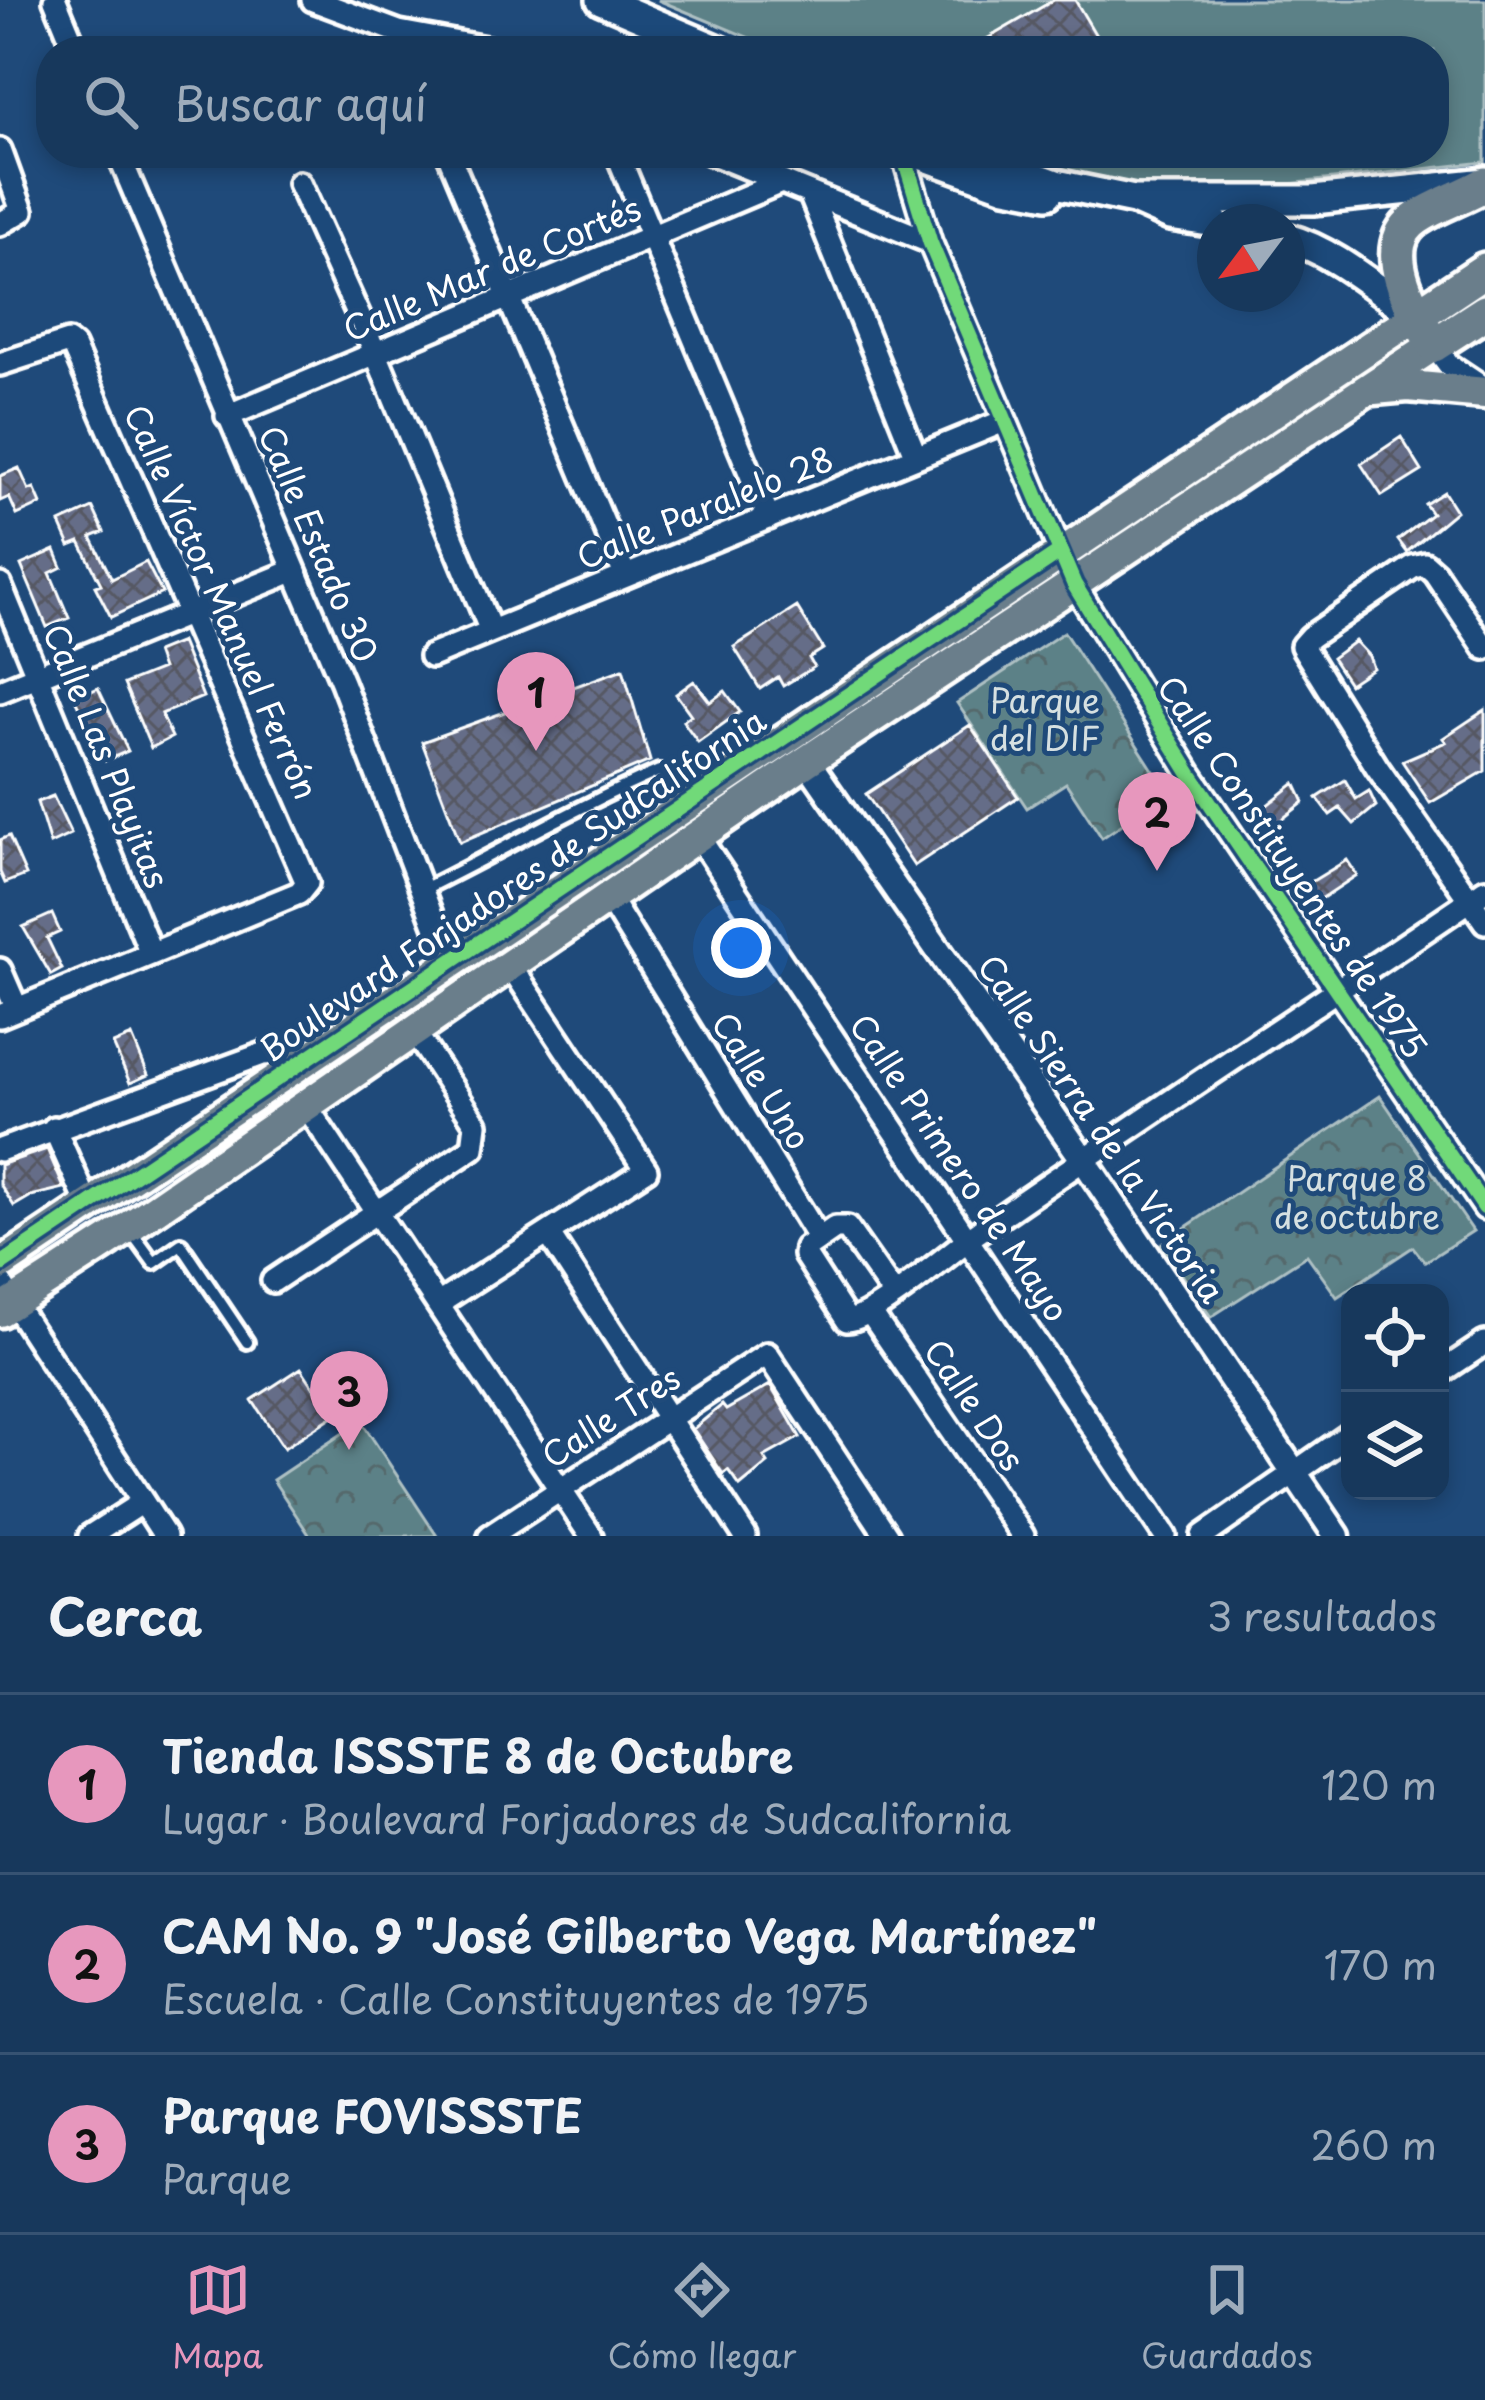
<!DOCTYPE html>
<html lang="es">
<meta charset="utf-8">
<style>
body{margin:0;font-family:"Playpen Sans",sans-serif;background:#203f62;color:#f1f3f6}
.controls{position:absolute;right:36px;bottom:36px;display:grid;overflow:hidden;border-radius:24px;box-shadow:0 6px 18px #0003}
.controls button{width:108px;height:108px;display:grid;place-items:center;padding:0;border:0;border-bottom:3px solid #365272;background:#17385c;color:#f1f3f6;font:60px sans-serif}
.compass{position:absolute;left:1197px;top:204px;width:108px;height:108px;border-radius:50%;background:#17385c;box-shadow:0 6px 18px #0003;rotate:238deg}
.you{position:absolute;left:741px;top:948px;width:42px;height:42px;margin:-30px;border:9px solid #fff;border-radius:50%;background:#1a73e8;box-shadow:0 0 0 18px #1a73e833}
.badge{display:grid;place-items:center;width:78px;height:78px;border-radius:50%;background:#e797bd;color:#111;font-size:39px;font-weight:700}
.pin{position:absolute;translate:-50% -99px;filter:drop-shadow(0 3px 6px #0008)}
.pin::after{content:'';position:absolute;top:63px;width:42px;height:36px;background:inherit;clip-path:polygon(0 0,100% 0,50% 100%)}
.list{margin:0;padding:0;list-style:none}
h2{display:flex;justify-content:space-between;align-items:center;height:156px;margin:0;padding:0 48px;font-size:51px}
h2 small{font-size:39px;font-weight:400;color:#9eacbb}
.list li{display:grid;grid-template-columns:78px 1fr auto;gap:36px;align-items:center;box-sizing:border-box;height:180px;padding:0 48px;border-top:3px solid #365272}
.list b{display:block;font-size:45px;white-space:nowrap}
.list p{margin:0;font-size:39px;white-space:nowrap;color:#9eacbb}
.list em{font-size:39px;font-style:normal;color:#9eacbb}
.icon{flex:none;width:66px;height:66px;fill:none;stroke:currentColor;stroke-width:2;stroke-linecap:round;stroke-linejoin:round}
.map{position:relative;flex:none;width:1485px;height:1536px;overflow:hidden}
.search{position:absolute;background:#17385c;box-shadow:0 6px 18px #0003;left:36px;right:36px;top:36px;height:132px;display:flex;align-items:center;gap:30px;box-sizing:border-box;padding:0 42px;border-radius:48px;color:#9eacbb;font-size:45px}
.sheet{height:696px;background:#17385c}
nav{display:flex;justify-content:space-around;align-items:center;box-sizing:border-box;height:168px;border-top:3px solid #365272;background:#17385c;font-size:33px;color:#9eacbb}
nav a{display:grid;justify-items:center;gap:6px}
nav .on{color:#e797bd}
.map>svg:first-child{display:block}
.grass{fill:#5c8187;stroke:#aec0c3;stroke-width:3}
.park{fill:url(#park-crowns);stroke:#aec0c3;stroke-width:3}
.building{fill:url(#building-cross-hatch);stroke:#fff;stroke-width:3}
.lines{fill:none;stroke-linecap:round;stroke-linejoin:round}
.service-casing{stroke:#fff;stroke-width:20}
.minor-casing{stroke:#fff;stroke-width:30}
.tertiary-casing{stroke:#fff;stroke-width:33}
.secondary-casing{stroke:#fff;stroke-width:36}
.primary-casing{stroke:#fff;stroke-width:39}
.trunk-casing{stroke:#fff;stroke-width:42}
.service{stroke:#1f4a7a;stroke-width:10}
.minor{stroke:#1f4a7a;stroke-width:21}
.tertiary{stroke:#1f4a7a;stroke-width:24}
.secondary{stroke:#1f4a7a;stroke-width:27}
.primary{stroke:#6b7e8b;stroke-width:30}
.trunk{stroke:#6b7e8b;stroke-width:33}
.cycleway-casing{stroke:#1f4a7a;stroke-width:22}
.cycleway{stroke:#71d979;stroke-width:15}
.labels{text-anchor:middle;stroke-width:10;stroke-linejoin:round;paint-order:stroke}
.street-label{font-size:33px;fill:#fff;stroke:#1f4a7a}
.park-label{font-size:33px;fill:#d6e0e1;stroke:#1f4a7a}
</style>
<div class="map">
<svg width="1485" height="1536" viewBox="0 0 1485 1536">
<defs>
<pattern id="park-crowns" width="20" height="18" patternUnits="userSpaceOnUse" patternTransform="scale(3)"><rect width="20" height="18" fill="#5c8187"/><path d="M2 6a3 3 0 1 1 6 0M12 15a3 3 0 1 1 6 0" fill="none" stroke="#55696c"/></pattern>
<pattern id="building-cross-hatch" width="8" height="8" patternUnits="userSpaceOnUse" patternTransform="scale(3)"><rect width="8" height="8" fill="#656d88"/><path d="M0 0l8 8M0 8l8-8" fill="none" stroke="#565964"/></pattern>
</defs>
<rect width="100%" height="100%" fill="#1f4a7a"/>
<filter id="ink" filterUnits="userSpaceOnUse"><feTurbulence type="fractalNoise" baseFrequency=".00833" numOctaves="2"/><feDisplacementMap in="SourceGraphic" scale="24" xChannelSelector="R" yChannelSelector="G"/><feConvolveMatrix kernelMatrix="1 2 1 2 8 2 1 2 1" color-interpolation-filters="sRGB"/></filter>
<g filter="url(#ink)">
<!-- grass -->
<path class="grass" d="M658,0H1485V162L1225,191L1091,180L1026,153H1434V51H781Z"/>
<!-- park -->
<path class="park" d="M1064,632L1168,793L1102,838L1066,783L1027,808L957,703Z
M1380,1096L1473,1231L1425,1262L1413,1247L1337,1297L1307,1255L1211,1317L1161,1244Z
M361,1421L437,1536H310L273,1480Z"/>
<!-- building -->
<path class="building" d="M1054,0H1075L1105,51H966Z
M1401,437L1422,471L1382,496L1361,464Z
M19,468L29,490L34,488L41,504L17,515L9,497L0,501V476Z
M1444,492L1456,511L1407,552L1398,540L1432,514L1425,504Z
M93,508L104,532L91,537L112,579L146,562L162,593L111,617L95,586L101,584L80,542L70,546L60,523Z
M55,550L62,567L50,573L69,618L47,627L21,565Z
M797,607L823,649L809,658L814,667L783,686L778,677L760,689L734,647Z
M1355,641L1369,656L1373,668L1349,684L1332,658Z
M181,642L203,697L161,714L172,737L151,748L124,684L162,669L156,652Z
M623,669L650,761L460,842L422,742Z
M694,681L710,702L725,691L740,712L698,742L683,721L691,715L676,694Z
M98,688L128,751L105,761L75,699Z
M1485,710V771L1430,803L1402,761L1446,742L1443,738Z
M970,725L1018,797L914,866L866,794Z
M1345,780L1356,799L1369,791L1376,806L1354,824L1340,808L1330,815L1317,798Z
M1295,783L1304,802L1262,835L1251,818Z
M53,796L71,834L50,844L37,802Z
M9,836L26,875L5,883L0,872V840Z
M1347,860L1357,875L1309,907L1298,890Z
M52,914L60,932L47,938L62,969L51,975L23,927Z
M132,1036L148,1075L130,1083L113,1044Z
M47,1149L64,1188L31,1196L14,1206L0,1184V1165Z
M301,1368L333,1416L284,1448L252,1400Z
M770,1385L800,1437L764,1457L768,1463L740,1486L728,1470L723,1474L693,1429L722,1405L726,1410Z"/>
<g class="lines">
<defs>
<path id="service" d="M422,890C501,851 578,806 659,771L697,792
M130,1230L154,1263L181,1244L247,1342"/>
<path id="minor" d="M55,0L76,51
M313,0L399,32L502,51
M0,150L22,211L0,224
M118,153L342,682L450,964
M448,153L625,575
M617,153L769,518
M711,153L930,242
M903,153L930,242L1074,584L1191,775L1485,1208
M299,183L376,354L491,631
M811,196L916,457
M1434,345L1449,365L1485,389
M0,364L68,342L73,346L307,883L299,893L0,1016
M227,416L781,182
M0,585L151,953
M1485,648L1435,573L1425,564L1413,567L1310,637L1302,646L1377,767L1485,922
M431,656L1004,421
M0,691L293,571
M698,836L1165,1536
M608,897L819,1239
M0,970L17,1009
M305,1104L591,1536
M54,1128L89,1207
M0,1150L263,1054L290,1052L312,1057
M548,1233L745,1536
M273,1281L473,1148L476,1124L414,1031
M0,1282L165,1536
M894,1295L847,1228H835L806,1248L805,1255L847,1320C869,1322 951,1252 974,1235C1143,1117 1316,1006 1485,890
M438,1304L646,1170L510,965
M870,1312L1023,1536
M1440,1373L1485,1343
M90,1536L143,1502
M490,1536L767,1354L887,1536
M1203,1536L1350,1434"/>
<path id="tertiary" d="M807,761L1083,1159L1337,1536"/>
<path id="secondary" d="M601,0L721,51
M915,153L1006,186L1048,194
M972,153L1056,184L1134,200L1170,216L1215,223
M1134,200H1313L1477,183
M1287,238C1334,251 1376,289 1416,316"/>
<path id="primary" d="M1374,389L1408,386L1485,393
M0,1265L1416,316
M0,1311L110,1240L807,761L1434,345"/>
<path id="trunk" d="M1485,184C1463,197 1438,204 1417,218C1373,247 1415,313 1434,345L1485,312
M1416,316L1485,270"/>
</defs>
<!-- service casing -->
<use href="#service" class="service-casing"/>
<!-- minor casing -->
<use href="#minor" class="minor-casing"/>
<!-- tertiary casing -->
<use href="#tertiary" class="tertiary-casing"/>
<!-- secondary casing -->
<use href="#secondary" class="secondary-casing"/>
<!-- primary casing -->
<use href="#primary" class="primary-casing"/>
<!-- trunk casing -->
<use href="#trunk" class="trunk-casing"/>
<!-- service -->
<use href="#service" class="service"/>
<!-- minor -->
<use href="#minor" class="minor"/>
<!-- tertiary -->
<use href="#tertiary" class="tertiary"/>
<!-- secondary -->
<use href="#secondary" class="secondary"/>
<!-- primary -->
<use href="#primary" class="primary"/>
<!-- trunk -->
<use href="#trunk" class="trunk"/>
<defs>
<path id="cycleway" d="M903,153L930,242L1074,584L1191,775L1485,1208
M0,1265L1059,553"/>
</defs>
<!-- cycleway casing -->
<use href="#cycleway" class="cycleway-casing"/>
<!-- cycleway -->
<use href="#cycleway" class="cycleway"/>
</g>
</g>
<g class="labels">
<!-- street labels -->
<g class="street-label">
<text transform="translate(492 269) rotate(-23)" y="12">Calle Mar de Cortés</text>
<text transform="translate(705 508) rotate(-22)" y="12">Calle Paralelo 28</text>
<text transform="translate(318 544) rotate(67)" y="12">Calle Estado 30</text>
<text transform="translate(221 602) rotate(66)" y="12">Calle Víctor Manuel Ferrón</text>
<text transform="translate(106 756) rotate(68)" y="12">Calle Las Playitas</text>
<text transform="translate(1292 867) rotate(56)" y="12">Calle Constituyentes de 1975</text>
<text transform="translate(513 885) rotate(-34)" y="12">Boulevard Forjadores de Sudcalifornia</text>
<text transform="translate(761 1081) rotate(58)" y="12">Calle Uno</text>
<text transform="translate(1101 1129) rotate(56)" y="12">Calle Sierra de la Victoria</text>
<text transform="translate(959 1168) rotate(56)" y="12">Calle Primero de Mayo</text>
<text transform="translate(974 1405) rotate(56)" y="12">Calle Dos</text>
<text transform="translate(611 1417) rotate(-33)" y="12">Calle Tres</text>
</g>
<!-- park labels -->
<g class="park-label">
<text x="1045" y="713">Parque<tspan x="1045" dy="38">del DIF</tspan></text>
<text x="1357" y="1191">Parque 8<tspan x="1357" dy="38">de octubre</tspan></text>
</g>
</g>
</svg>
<div class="controls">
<button><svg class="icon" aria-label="locate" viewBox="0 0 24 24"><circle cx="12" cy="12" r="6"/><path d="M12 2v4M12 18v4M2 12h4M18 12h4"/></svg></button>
<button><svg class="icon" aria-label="layers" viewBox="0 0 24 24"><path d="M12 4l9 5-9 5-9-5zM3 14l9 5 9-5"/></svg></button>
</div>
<svg class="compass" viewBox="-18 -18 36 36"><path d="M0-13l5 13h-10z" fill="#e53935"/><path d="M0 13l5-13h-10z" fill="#9eacbb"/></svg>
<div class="you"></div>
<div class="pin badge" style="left:536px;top:751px">1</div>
<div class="pin badge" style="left:1157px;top:871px">2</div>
<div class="pin badge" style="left:349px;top:1450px">3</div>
<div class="search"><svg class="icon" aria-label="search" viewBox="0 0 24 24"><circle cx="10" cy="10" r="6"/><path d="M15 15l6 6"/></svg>Buscar aquí</div>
</div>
<section class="sheet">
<h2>Cerca<small>3 resultados</small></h2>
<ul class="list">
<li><span class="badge">1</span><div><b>Tienda ISSSTE 8 de Octubre</b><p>Lugar · Boulevard Forjadores de Sudcalifornia</p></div><em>120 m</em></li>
<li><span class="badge">2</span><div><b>CAM No. 9 &quot;José Gilberto Vega Martínez&quot;</b><p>Escuela · Calle Constituyentes de 1975</p></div><em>170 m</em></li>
<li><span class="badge">3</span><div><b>Parque FOVISSSTE</b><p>Parque</p></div><em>260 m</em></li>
</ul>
</section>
<nav>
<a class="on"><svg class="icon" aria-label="map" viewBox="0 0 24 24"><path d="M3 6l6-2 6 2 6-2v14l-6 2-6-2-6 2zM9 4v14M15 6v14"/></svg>Mapa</a>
<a><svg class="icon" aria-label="directions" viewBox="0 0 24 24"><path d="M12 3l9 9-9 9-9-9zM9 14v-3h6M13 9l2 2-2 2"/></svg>Cómo llegar</a>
<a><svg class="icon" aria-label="saved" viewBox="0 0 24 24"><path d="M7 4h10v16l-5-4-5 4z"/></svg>Guardados</a>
</nav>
